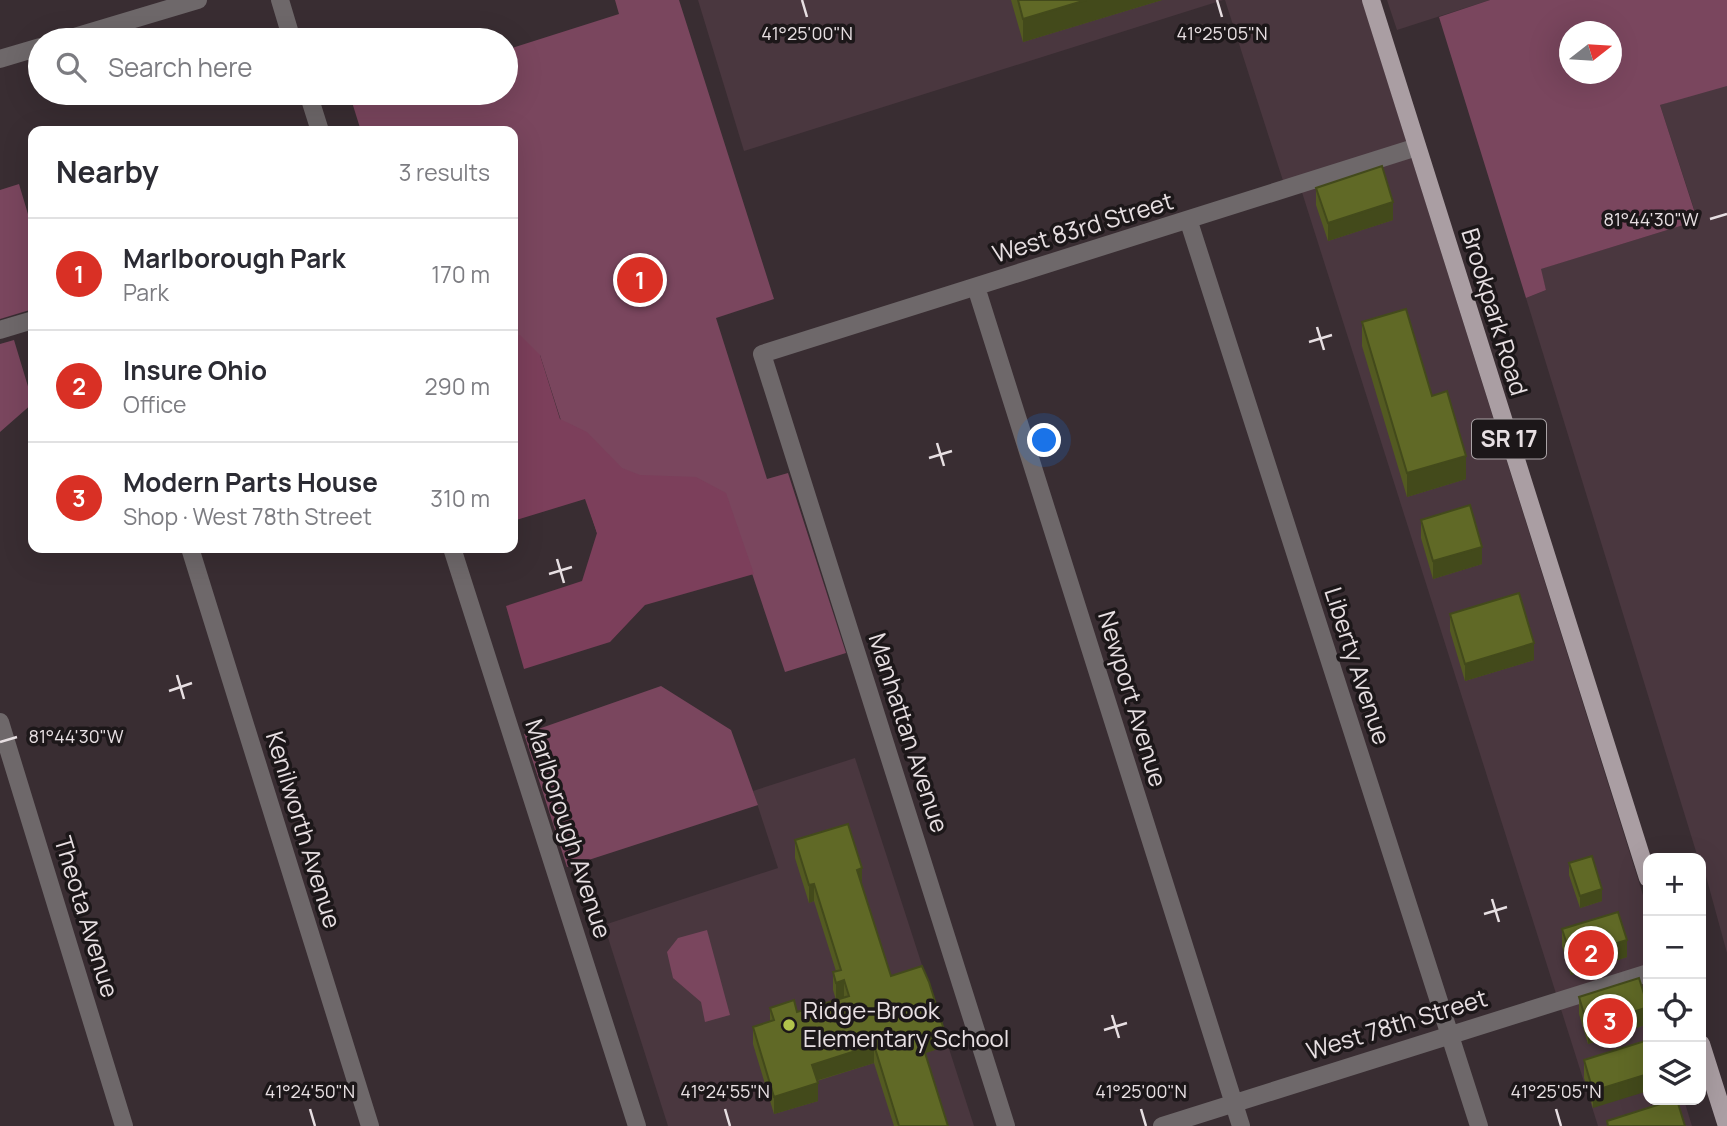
<!DOCTYPE html>
<meta charset="utf-8">
<style>
body{margin:0;font-family:Manrope,sans-serif;background:#f7f7f7;color:#2b2b33}
.controls{position:absolute;right:21px;bottom:21px;display:grid;overflow:hidden;border-radius:14px;box-shadow:0 7px 28px #0002}
.controls button{width:63px;height:63px;display:grid;place-items:center;padding:0;border:0;border-bottom:2px solid #e1e1e2;background:#fff;color:#2b2b33;font:35px sans-serif}
.compass{position:absolute;left:1559px;top:21px;width:63px;height:63px;border-radius:50%;background:#fff;box-shadow:0 7px 28px #0002;rotate:73deg}
.you{position:absolute;left:1045px;top:441px;width:24px;height:24px;margin:-18px;border:5px solid #fff;border-radius:50%;background:#1a73e8;box-shadow:0 0 0 10px #1a73e833}
.badge{display:grid;place-items:center;width:46px;height:46px;border-radius:50%;background:#d93025;color:#fff;font-size:23px;font-weight:700}
.pin{position:absolute;translate:-50% -50%;border:4px solid #fff;box-shadow:0 2px 7px #0006}
.list{margin:0;padding:0;list-style:none}
h2{display:flex;justify-content:space-between;align-items:center;height:91px;margin:0;padding:0 28px;font-size:30px}
h2 small{font-size:23px;font-weight:400;color:#7c7c81}
.list li{display:grid;grid-template-columns:46px 1fr auto;gap:21px;align-items:center;box-sizing:border-box;height:112px;padding:0 28px;border-top:2px solid #e1e1e2}
.list b{display:block;font-size:26px;white-space:nowrap}
.list p{margin:0;font-size:23px;white-space:nowrap;color:#7c7c81}
.list em{font-size:23px;font-style:normal;color:#7c7c81}
.icon{flex:none;width:38px;height:38px;fill:none;stroke:currentColor;stroke-width:2;stroke-linecap:round;stroke-linejoin:round}
.map{position:relative;flex:none;width:1727px;height:1126px;overflow:hidden}
.search{position:absolute;background:#fff;box-shadow:0 7px 28px #0002;left:28px;top:28px;width:490px;height:77px;display:flex;align-items:center;gap:18px;box-sizing:border-box;padding:0 24px;border-radius:38px;color:#7c7c81;font-size:26px}
.panel{position:absolute;background:#fff;box-shadow:0 7px 28px #0002;left:28px;top:126px;width:490px;height:427px;border-radius:14px}
.map>svg:first-child{display:block}
.built{fill:#4a373f}
.green{fill:#7a465e;fill-rule:evenodd}
.forest{fill:#7c3f5b}
.lines{fill:none;stroke-linecap:round;stroke-linejoin:round}
.minor{stroke:#6e686a;stroke-width:18}
.major{stroke:#aa9ea3;stroke-width:18}
.wall{fill:#535a21}
.shaded-wall{fill:#434a1b}
.building{fill:#606926;stroke:#434a1b;stroke-width:2}
.ticks{fill:none;stroke:#e7dfe2;stroke-width:2.5}
.poi-dot{fill:#b2c34c;stroke:#1c1719;stroke-width:2.5}
.labels{text-anchor:middle;stroke-width:7;stroke-linejoin:round;paint-order:stroke}
.shield{fill:#1c1719;stroke:#aaa3a6;stroke-width:2}
.shield-label{font-size:23px;font-weight:bold;fill:#e7dfe2}
.street-label{font-size:24px;fill:#e7dfe2;stroke:#1c1719}
.poi-label{font-size:24px;fill:#e7dfe2;stroke:#1c1719;text-anchor:start}
.ticks-label{font-size:18px;text-anchor:middle;fill:#e7dfe2;stroke:#1c1719;stroke-width:7;stroke-linejoin:round;paint-order:stroke}
</style>
<div class="map">
<svg width="1727" height="1126" viewBox="0 0 1727 1126">
<rect width="100%" height="100%" fill="#392d32"/>
<!-- built -->
<path class="built" d="M698,0H1223L744,151Z
M1225,0H1362L1648,911V1100H1684L1692,1126H1598L1300,186L1286,190Z
M1387,0H1490L1397,30Z
M1727,83V953L1701,858H1698L1526,298L1546,290L1540,269L1690,223L1695,212L1660,105Z
M855,758L974,1126H668L604,925L778,868L753,791Z"/>
<!-- green -->
<path class="green" d="M615,0H679L774,299L716,318L767,479L788,473L846,653L785,672L725,493L597,533L540,355L513,364V131H361L351,99L371,93H506V50L619,14Z
M1490,0H1727V86L1660,105L1695,213L1690,223L1541,269L1546,290L1526,298L1439,17ZM1570,32H1612V74H1570Z
M19,184L33,231V309L0,319V190Z
M14,340L33,403L0,432V344Z
M661,686L731,730L758,805L567,867L524,734Z
M707,930L730,1015L705,1022L701,1002L673,978L667,952L678,938Z"/>
<!-- forest -->
<path class="forest" d="M520,335L540,355L560,419L587,432L622,468L640,475L696,477L726,493L754,574L645,605L610,642L524,669L506,606L582,581L597,533L585,499L513,521V336Z"/>
<g class="lines">
<!-- minor -->
<path class="minor" d="M280,0L292,40
M64,40L198,0
M0,59L40,47
M308,93L320,131
M1189,222L1479,1126
M976,287L1241,1126
M0,330L33,320
M190,548L370,1126
M452,548L637,1126
M0,722L124,1126
M1006,1126L762,354L1417,147
M1162,1126L1648,973"/>
<!-- major -->
<path class="major" d="M1371,0L1648,878
M1701,1044L1727,1126"/>
</g>
<!-- wall -->
<path class="wall" d="M1011,0H1162L1023,42Z
M1316,188L1393,220L1328,241L1316,205Z
M1362,322L1432,396L1466,479L1407,497L1362,346Z
M1421,520L1482,564L1433,579L1421,538Z
M1450,614L1534,660L1465,681L1450,631Z
M795,840L862,885L891,976L944,1047L925,1053L948,1126H894L874,1063L817,1081L818,1101L774,1114L753,1044V1027L770,1021V1008L797,1012L836,1000L833,990V972L836,971L814,901L809,903L795,858Z
M1569,863L1602,901L1580,908L1569,875Z
M1562,929L1627,957L1571,975L1562,946Z
M1579,997L1648,1024L1588,1044L1579,1014Z
M1648,1040L1593,1108L1584,1078V1060Z"/>
<!-- shaded-wall -->
<path class="shaded-wall" d="M1086,0H1162L1023,42V19Z
M1393,202V220L1328,241V223Z
M1466,456V479L1407,497V473Z
M1482,547V564L1433,579V561Z
M1534,643V660L1465,681V664Z
M862,868V886L857,870Z
M814,884V901L809,903V885Z
M1602,889V901L1580,908V896Z
M1627,940V957L1571,975V957Z
M844,980V998L836,1000V983Z
M1648,1007V1024L1588,1044V1027Z
M944,1030V1047L920,1055V1037Z
M874,1045V1063L812,1082V1065Z
M1648,1074V1091L1593,1108V1091Z
M818,1083V1101L774,1114V1097Z"/>
<!-- building -->
<path class="building" d="M1018,0H1086L1023,19Z
M1382,166L1393,202L1328,223L1316,188Z
M1406,309L1432,396L1447,391L1466,456L1407,473L1362,322Z
M1470,505L1482,547L1433,561L1421,520Z
M1519,593L1534,643L1465,664L1450,614Z
M848,824L862,868L857,870L891,976L922,966L929,982L944,1030L920,1037L948,1126H899L874,1045L812,1065L818,1083L774,1097L753,1027L774,1020L770,1008L794,1000L797,1012L849,996L844,980L836,983L833,972L841,970L814,884L809,885L795,840Z
M1592,856L1602,889L1580,896L1569,863Z
M1618,912L1627,940L1571,957L1562,929Z
M1639,978L1648,1007L1588,1027L1579,997Z
M1648,1040V1074L1593,1091L1584,1060Z
M1673,1100H1677L1685,1126H1608L1607,1121Z"/>
<!-- ticks -->
<path class="ticks" d="M802,0L807,17M1217,0L1222,17M1710,219L1727,214M1317,327L1324,350M1309,342L1332,335M937,443L944,466M929,458L952,451M557,559L564,583M549,574L572,567M177,675L184,699M169,691L192,683M0,742L17,737M1492,899L1499,922M1484,914L1507,907M1112,1015L1119,1038M1104,1030L1127,1023M310,1109L315,1126M725,1109L730,1126M1141,1109L1146,1126M1556,1109L1561,1126"/>
<!-- markers -->
<circle class="poi-dot" cx="789" cy="1025" r="7"/>
<g class="labels">
<!-- shield labels -->
<rect class="shield" x="1472" y="419.5" width="74" height="39" rx="5"/>
<g class="shield-label">
<text x="1509" y="447">SR 17</text>
</g>
<!-- street labels -->
<g class="street-label">
<text transform="translate(1083 228) rotate(-17)" y="8">West 83rd Street</text>
<text transform="translate(1494 312) rotate(73)" y="8">Brookpark Road</text>
<text transform="translate(1357 666) rotate(72)" y="8">Liberty Avenue</text>
<text transform="translate(1132 699) rotate(73)" y="8">Newport Avenue</text>
<text transform="translate(908 733) rotate(72)" y="8">Manhattan Avenue</text>
<text transform="translate(568 829) rotate(72)" y="8">Marlborough Avenue</text>
<text transform="translate(303 830) rotate(73)" y="8">Kenilworth Avenue</text>
<text transform="translate(86 917) rotate(73)" y="8">Theota Avenue</text>
<text transform="translate(1397 1025) rotate(-17)" y="8">West 78th Street</text>
</g>
<!-- poi labels -->
<g class="poi-label">
<text x="803" y="1019">Ridge-Brook<tspan x="803" dy="28">Elementary School</tspan></text>
</g>
</g>
<g class="ticks-label">
<text x="807" y="40">41°25'00"N</text>
<text x="1222" y="40">41°25'05"N</text>
<text x="1651" y="226">81°44'30"W</text>
<text x="76" y="743">81°44'30"W</text>
<text x="310" y="1098">41°24'50"N</text>
<text x="725" y="1098">41°24'55"N</text>
<text x="1141" y="1098">41°25'00"N</text>
<text x="1556" y="1098">41°25'05"N</text>
</g>
</svg>
<div class="controls">
<button>+</button>
<button>−</button>
<button><svg class="icon" aria-label="locate" viewBox="0 0 24 24"><circle cx="12" cy="12" r="6"/><path d="M12 2v4M12 18v4M2 12h4M18 12h4"/></svg></button>
<button><svg class="icon" aria-label="layers" viewBox="0 0 24 24"><path d="M12 4l9 5-9 5-9-5zM3 14l9 5 9-5"/></svg></button>
</div>
<svg class="compass" viewBox="-18 -18 36 36"><path d="M0-13l5 13h-10z" fill="#e53935"/><path d="M0 13l5-13h-10z" fill="#7c7c81"/></svg>
<div class="you"></div>
<div class="pin badge" style="left:640px;top:280px">1</div>
<div class="pin badge" style="left:1591px;top:953px">2</div>
<div class="pin badge" style="left:1610px;top:1021px">3</div>
<div class="search"><svg class="icon" aria-label="search" viewBox="0 0 24 24"><circle cx="10" cy="10" r="6"/><path d="M15 15l6 6"/></svg>Search here</div>
<section class="panel">
<h2>Nearby<small>3 results</small></h2>
<ul class="list">
<li><span class="badge">1</span><div><b>Marlborough Park</b><p>Park</p></div><em>170 m</em></li>
<li><span class="badge">2</span><div><b>Insure Ohio</b><p>Office</p></div><em>290 m</em></li>
<li><span class="badge">3</span><div><b>Modern Parts House</b><p>Shop · West 78th Street</p></div><em>310 m</em></li>
</ul>
</section>
</div>
